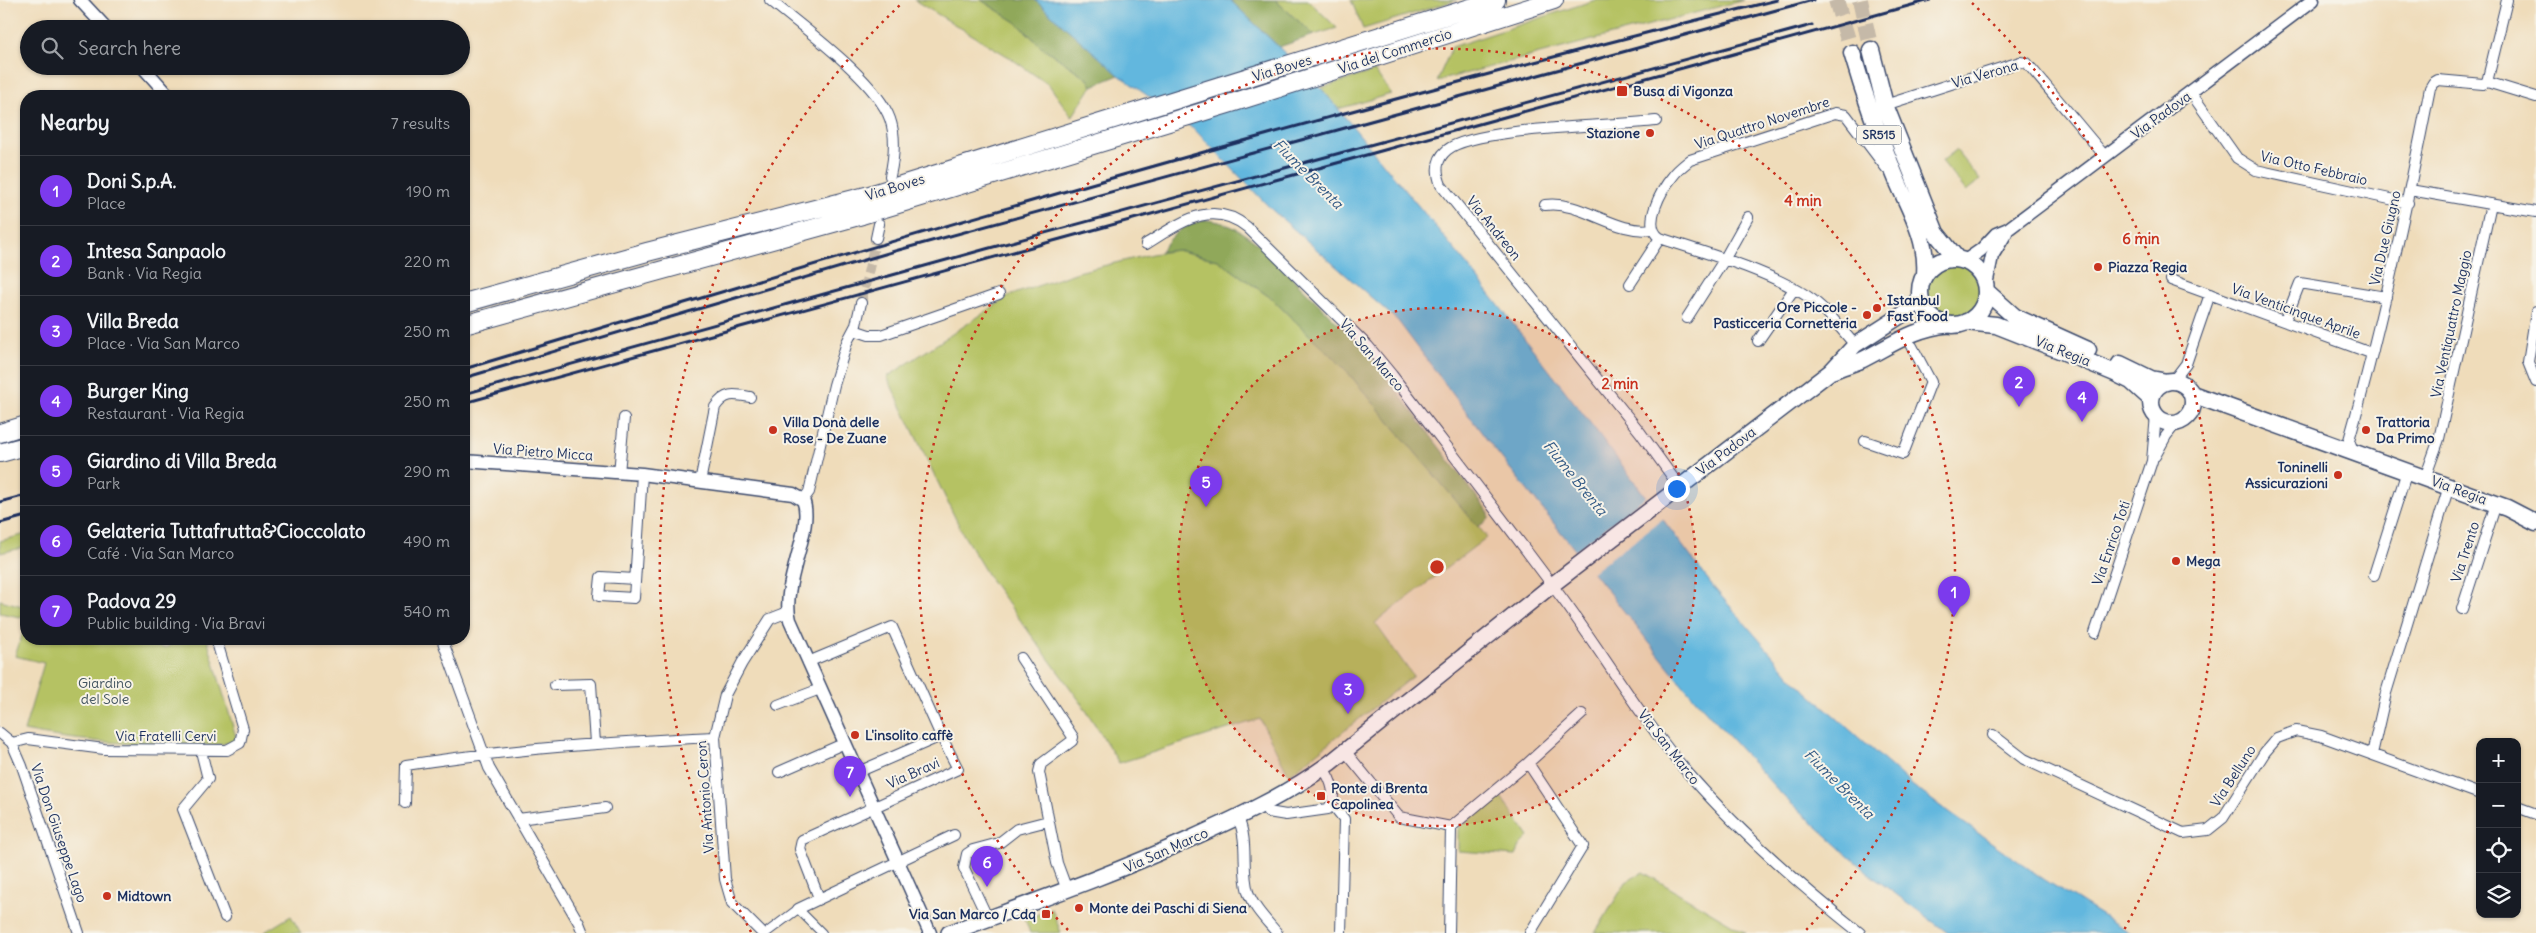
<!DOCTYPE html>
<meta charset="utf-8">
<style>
body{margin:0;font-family:Delius,sans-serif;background:#242831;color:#f1f3f6}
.controls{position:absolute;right:15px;bottom:15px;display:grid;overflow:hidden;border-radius:10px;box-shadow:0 1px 4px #0004}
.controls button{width:45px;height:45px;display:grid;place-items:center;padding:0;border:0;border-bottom:1px solid #363941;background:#171b24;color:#f1f3f6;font:25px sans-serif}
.you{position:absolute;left:1676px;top:488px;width:18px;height:18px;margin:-12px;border:4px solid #fff;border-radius:50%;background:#1a73e8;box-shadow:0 0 0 8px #1a73e833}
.badge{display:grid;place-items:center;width:32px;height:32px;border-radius:50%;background:#7c3aed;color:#fff;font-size:16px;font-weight:700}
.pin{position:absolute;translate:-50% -41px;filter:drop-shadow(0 1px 2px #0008)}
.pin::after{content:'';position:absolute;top:26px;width:18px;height:15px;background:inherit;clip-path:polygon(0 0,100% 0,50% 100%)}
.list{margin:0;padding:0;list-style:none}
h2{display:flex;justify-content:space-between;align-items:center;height:65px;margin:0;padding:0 20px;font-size:21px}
h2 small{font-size:16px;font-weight:400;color:#9ea1a6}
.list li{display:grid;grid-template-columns:32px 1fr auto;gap:15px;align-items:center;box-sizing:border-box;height:70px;padding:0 20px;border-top:1px solid #363941}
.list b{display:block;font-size:19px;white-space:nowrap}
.list p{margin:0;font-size:16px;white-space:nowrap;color:#9ea1a6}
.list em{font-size:16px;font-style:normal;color:#9ea1a6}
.icon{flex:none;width:28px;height:28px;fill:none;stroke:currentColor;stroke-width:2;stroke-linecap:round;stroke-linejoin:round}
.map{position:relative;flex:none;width:2536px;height:933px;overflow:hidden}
.search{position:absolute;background:#171b24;box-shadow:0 1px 4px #0004;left:20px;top:20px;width:450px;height:55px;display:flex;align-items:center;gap:12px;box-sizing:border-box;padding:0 18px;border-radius:28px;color:#9ea1a6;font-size:19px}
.panel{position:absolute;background:#171b24;box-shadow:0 1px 4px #0004;left:20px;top:90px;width:450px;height:555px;border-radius:20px}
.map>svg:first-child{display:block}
.green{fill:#b5c264;stroke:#687861}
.forest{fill:#90a85a;stroke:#566c5c}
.water{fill:#62b7de;stroke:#3e739e}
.pier{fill:#efdcba}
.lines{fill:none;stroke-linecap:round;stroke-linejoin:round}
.minor-tunnel{stroke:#c5b9a8;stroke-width:10;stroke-dasharray:10 5;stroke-linecap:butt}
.primary-tunnel{stroke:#c5b9a8;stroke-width:16;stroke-dasharray:16 8;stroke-linecap:butt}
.pedestrian-casing{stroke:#3b496c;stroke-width:10}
.minor-casing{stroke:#3b496c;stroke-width:12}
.tertiary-casing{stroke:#3b496c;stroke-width:15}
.secondary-casing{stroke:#3b496c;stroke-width:18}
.primary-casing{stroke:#3b496c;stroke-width:19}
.trunk-casing{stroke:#3b496c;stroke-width:20}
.pedestrian{stroke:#fff;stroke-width:8}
.minor{stroke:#fff;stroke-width:10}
.tertiary{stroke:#fff;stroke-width:12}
.secondary{stroke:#fff;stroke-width:15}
.primary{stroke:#fff;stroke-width:16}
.trunk{stroke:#fff;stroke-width:18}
.rail{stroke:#1b2f5e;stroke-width:3}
.ring{fill:none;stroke:#c8321e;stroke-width:2.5;stroke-dasharray:2.5 5}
.poi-dot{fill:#c8321e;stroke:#f7f3e8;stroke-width:2}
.labels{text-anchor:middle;stroke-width:4;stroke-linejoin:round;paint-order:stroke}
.shield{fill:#f7f3e8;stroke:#5d6a87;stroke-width:1}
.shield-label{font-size:12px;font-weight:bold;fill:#1b2f5e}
.street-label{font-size:14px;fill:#1b2f5e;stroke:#f7f3e8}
.poi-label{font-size:14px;font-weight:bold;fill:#1b2f5e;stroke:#f7f3e8;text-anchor:start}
.park-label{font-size:14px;fill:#425460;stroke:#f7f3e8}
.water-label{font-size:15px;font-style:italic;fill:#305884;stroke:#f7f3e8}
.centre{fill:#c8321e;stroke:#f7f3e8;stroke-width:2.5}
.ring-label{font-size:15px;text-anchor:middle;font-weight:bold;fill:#c8321e;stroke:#f7f3e8;stroke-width:4;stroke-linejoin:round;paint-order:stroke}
</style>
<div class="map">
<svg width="2536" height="933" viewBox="0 0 2536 933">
<rect width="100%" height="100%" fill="#f7f3e8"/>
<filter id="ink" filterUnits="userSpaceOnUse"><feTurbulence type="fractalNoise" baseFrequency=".02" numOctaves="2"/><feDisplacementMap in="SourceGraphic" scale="10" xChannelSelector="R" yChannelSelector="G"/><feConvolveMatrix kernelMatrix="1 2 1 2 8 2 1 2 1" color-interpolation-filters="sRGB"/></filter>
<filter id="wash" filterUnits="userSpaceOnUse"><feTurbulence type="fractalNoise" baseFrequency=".0096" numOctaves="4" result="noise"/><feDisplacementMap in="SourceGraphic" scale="20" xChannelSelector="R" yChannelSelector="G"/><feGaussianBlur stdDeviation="1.12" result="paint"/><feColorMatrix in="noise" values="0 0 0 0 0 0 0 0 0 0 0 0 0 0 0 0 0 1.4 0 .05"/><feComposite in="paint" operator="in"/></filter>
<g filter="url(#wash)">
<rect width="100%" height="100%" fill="#efdcba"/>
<!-- green -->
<path class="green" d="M914,0H981L1016,22L1042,47L1088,79L1092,86L1072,117L1049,85L1009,57Z
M1275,0H1308L1337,28L1314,35Z
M1351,0H1457L1363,29Z
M1595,0H1744L1437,81L1452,47Z
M1375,71L1391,94L1338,109L1321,88Z
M1956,150L1980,180L1966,191L1942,161Z
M1177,250L1218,260L1271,298L1344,368L1487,537L1375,623L1413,676L1289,775L1260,719L1119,763L1082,704L990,579L963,534L887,377L1011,295L1078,272L1152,254Z
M1927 290a27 27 0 1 1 54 0a27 27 0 1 1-54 0Z
M26,534V547L0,553V541Z
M0,600L26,607L25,618L0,613Z
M26,623V639H120L165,648L180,639H207L237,740C217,748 194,745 173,745C122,744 74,741 24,731L44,663L15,656Z
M1499,794L1529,837L1520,846L1516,855L1458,851V829Z
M1643,872L1746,933H1595L1626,882Z
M1052,909L1061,933H1030L1025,919Z
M291,916L301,933H263Z"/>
<!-- forest -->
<path class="forest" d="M981,0H1035L1119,75L1092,86L1088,79L1042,47L1016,22Z
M1230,0H1275L1314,35L1279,47Z
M1206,220C1227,221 1241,231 1258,244L1368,353L1489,513V519L1478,527L1344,368L1271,298L1218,260L1177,250L1160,252C1174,233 1181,226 1206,220Z"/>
<!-- water -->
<path class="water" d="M1035,0H1230L1321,88L1468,266L1598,433L1715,589L1794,680L1913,786L1951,814L2045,880L2130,933H1948L1869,874L1784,797L1687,690L1488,441L1398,321L1271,209L1196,131L1119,75Z"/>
<!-- pier -->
<path class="pier" d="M1647,496L1664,518L1591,573L1574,552Z"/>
</g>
<g filter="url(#ink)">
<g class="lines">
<!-- minor-tunnel -->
<path class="minor-tunnel" d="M861,303L876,238"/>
<!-- primary-tunnel -->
<path class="primary-tunnel" d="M1836,0L1852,53
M1860,0L1871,50"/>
<defs>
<path id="pedestrian" d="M766,933L798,909L822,933"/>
<path id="minor" d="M770,0C802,27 876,80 890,119C896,136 894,158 890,176
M2487,82L2536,97
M2191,93L2237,158L2256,170L2408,203
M1885,105L2020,62L2027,63L2104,155
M1656,121C1614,126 1474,127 1447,150C1435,160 1436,172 1441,185L1640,432L1679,486
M2410,190L2536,212
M1545,205C1582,200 1615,235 1652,229
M876,238L879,224
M1146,244C1179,224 1211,198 1247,227L1368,346L1392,375C1450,451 1508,525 1564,601C1606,658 1642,720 1688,773C1740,833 1798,884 1860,933
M2171,280L2368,352L2373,351
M1630,284L1660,238
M2536,312L2528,362L2536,382
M1687,318L1724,260L1748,217
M2285,321L2300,283L2386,297
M854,330L869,335H881L999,294
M1758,341L1794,289
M1855,345C1840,328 1826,308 1807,296C1766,270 1706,253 1660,238C1641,225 1662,189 1673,176C1677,170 1684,165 1690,160L1835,113L1846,115L1887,169
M2173,381L2186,364L2210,294
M1865,441L1903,454L1931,382L1912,346
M2353,451L2349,440C2382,324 2407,206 2430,88L2433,83L2438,80L2483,84L2487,82L2507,0
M2155,456L2166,436L2177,422
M619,473L624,418
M2425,478L2439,439L2491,204
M700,482L715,407C725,392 734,394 750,397
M803,500L809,492L834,385L847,342L856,325L861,303
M2374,575L2407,471
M635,579L601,577L599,596L634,598L642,474
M2462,609L2496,504
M2095,633L2152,461L2156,415
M442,639L489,768L579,923L583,933
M1021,658L1073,737L1072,741L1041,764L1039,772L1057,863L1067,890
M808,662L892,627L941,736L858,772
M555,685L591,684L595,743
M778,705L820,689
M0,733L12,743L22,766L79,933
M1993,735L2024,759L2183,833L2208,830L2223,818L2265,752L2277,738L2296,731L2321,736L2480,794
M12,743L28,739L104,749L227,750L240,743L243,729L216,639
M201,751L208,779L183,809L225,917
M1345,751L1399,817L1451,827L1449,933
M2372,754L2386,693L2449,486
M1528,763L1582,714
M779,772L845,743
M405,803L406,765C508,749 611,742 715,737
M1332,804L1344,819L1341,933
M1264,805L1268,812L1286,815L1328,809C1338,797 1331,779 1323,768
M2517,807L2536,814
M1238,818C1249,842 1241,868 1248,892C1253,907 1267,921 1277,933
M518,819L605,808
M1451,827L1528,763L1583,846L1530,933
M819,898L800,849L802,840L958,769L941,736
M798,909L954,835
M988,919L964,868L967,854L973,850L999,843L1017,829L1048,821
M762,933L732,903L725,879L715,737L725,695L742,663L770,619L788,612"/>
<path id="tertiary" d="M80,0L107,29
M142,66L169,96
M1965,261L1981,250L1996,234L2008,229L2313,0
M1986,285L1992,256L2006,233
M464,461L642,474L793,494L803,500C815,528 780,584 790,620L930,933"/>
<path id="secondary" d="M1833,371C1842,367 1853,364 1862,360C1892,345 1914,328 1948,325
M949,933C1030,903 1111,875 1190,839C1239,817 1286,795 1330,763L1552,585L1830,372L1855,345L1908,311L1920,297"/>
<path id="primary" d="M1871,50L1885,105L1936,233L1957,259
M1852,53C1864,94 1878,134 1894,173C1907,206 1928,237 1925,274
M1920 292a33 33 0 1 1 66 0a33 33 0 1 1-66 0Z
M1987,292L2015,317L2088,350
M1966,322L1996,325L2062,351L2115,373L2131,381L2151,399
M2120,364L2151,379L2167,382
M2151 402a21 21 0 1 1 42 0a21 21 0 1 1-42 0Z
M2192,394L2507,508L2536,523"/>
<path id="trunk" d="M464,303L647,252L866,196L1496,0
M464,325L862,215L1235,102L1554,0
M0,433L26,425
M0,453L26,446"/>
</defs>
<!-- pedestrian casing -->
<use href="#pedestrian" class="pedestrian-casing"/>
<!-- minor casing -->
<use href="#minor" class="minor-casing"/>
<!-- tertiary casing -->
<use href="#tertiary" class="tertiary-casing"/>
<!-- secondary casing -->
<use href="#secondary" class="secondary-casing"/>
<!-- primary casing -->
<use href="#primary" class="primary-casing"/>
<!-- trunk casing -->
<use href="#trunk" class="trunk-casing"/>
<!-- pedestrian -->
<use href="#pedestrian" class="pedestrian"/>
<!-- minor -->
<use href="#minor" class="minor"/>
<!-- tertiary -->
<use href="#tertiary" class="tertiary"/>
<!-- secondary -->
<use href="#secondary" class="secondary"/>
<!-- primary -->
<use href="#primary" class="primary"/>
<!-- trunk -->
<use href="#trunk" class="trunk"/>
<!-- rail -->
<path class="rail" d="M464,369C899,238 1336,109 1777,0
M464,378L895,251L1813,0
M464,394L986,249L1812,25
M464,403L1930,0
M0,502L26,495
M0,523L26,516"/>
</g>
</g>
<!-- distance rings -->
<circle cx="1437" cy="567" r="259" fill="#c8321e" fill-opacity=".12"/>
<g class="ring">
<circle cx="1437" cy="567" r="259"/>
<path d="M1068 930A518 518 0 1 1 1806 930"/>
<path d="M751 932A777 777 0 0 1 902 3M1972 3A777 777 0 0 1 2123 932"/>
</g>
<!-- markers -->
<g class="poi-dot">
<rect x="1616" y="85" width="12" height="12" rx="2.5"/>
<circle cx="1650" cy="133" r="5"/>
<circle cx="2098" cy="267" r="5"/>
<circle cx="1877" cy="308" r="5"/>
<circle cx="1867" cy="315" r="5"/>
<circle cx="773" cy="430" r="5"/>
<circle cx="2366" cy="430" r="5"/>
<circle cx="2338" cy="475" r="5"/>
<circle cx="2176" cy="561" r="5"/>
<circle cx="855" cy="735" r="5"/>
<rect x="1316" y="791" width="10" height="10" rx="2.5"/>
<circle cx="107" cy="896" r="5"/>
<circle cx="1079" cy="908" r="5"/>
<rect x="1041" y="909" width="10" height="10" rx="2.5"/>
</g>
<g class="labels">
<!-- shield labels -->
<rect class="shield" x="1856.5" y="125.5" width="45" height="19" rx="4"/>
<g class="shield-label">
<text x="1879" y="139">SR515</text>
</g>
<!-- street labels -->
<g class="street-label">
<text transform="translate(1395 51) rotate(-18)" y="5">Via del Commercio</text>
<text transform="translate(1282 68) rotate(-17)" y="5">Via Boves</text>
<text transform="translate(1985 74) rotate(-16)" y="5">Via Verona</text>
<text transform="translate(2161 115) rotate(-36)" y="5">Via Padova</text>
<text transform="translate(1762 123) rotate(-18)" y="5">Via Quattro Novembre</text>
<text transform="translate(2314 168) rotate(13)" y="5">Via Otto Febbraio</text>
<text transform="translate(895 187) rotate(-17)" y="5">Via Boves</text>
<text transform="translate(1494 228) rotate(51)" y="5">Via Andreon</text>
<text transform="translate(2385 238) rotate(-77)" y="5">Via Due Giugno</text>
<text transform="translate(2296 311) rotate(20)" y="5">Via Venticinque Aprile</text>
<text transform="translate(2451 324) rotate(-78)" y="5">Via Ventiquattro Maggio</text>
<text transform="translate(2063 351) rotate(22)" y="5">Via Regia</text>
<text transform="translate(1372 355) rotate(49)" y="5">Via San Marco</text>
<text transform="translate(1726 451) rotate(-37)" y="5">Via Padova</text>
<text transform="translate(543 452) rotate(4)" y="5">Via Pietro Micca</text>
<text transform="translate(2459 490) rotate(20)" y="5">Via Regia</text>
<text transform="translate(2111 543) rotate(-71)" y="5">Via Enrico Toti</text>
<text transform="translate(2465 552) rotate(-72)" y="5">Via Trento</text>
<text x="166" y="741">Via Fratelli Cervi</text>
<text transform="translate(1669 747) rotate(52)" y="5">Via San Marco</text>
<text transform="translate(913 773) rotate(-24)" y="5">Via Bravi</text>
<text transform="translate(2233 776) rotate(-57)" y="5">Via Belluno</text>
<text transform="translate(705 797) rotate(-94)" y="5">Via Antonio Ceron</text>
<text transform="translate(59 833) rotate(71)" y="5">Via Don Giuseppe Lago</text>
<text transform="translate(1166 850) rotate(-24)" y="5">Via San Marco</text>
</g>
<!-- poi labels -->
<g class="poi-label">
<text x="1633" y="96">Busa di Vigonza</text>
<text x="1640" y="138" text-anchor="end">Stazione</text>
<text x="2108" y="272">Piazza Regia</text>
<text x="1887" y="305">Istanbul<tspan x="1887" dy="16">Fast Food</tspan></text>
<text x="1857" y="312" text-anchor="end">Ore Piccole -<tspan x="1857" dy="16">Pasticceria Cornetteria</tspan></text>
<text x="783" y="427">Villa Donà delle<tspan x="783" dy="16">Rose - De Zuane</tspan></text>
<text x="2376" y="427">Trattoria<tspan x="2376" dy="16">Da Primo</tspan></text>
<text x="2328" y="472" text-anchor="end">Toninelli<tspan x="2328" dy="16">Assicurazioni</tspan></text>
<text x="2186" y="566">Mega</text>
<text x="865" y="740">L'insolito caffè</text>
<text x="1331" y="793">Ponte di Brenta<tspan x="1331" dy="16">Capolinea</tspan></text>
<text x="117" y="901">Midtown</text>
<text x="1089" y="913">Monte dei Paschi di Siena</text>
<text x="1036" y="919" text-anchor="end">Via San Marco / Cdq</text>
</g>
<!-- park labels -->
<g class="park-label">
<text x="105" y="688">Giardino<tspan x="105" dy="16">del Sole</tspan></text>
</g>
<!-- water labels -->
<g class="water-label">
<text transform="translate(1308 174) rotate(45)" y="5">Fiume Brenta</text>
<text transform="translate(1575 478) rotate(51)" y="5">Fiume Brenta</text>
<text transform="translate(1839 784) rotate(45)" y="5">Fiume Brenta</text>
</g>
</g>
<circle cx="1437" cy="567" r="8" class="centre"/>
<g class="ring-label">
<text x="1803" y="206">4 min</text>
<text x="2141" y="244">6 min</text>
<text x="1620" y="389">2 min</text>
</g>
</svg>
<div class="controls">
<button>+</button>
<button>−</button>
<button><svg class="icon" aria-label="locate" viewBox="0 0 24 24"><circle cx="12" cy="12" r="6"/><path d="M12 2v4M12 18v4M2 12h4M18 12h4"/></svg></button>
<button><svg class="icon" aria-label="layers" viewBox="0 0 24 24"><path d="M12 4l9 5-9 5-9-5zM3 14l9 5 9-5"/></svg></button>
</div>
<div class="you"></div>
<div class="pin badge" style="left:1954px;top:617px">1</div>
<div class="pin badge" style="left:2019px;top:407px">2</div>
<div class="pin badge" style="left:1348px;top:714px">3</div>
<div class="pin badge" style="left:2082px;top:422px">4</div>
<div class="pin badge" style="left:1206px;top:507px">5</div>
<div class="pin badge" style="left:987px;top:887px">6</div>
<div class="pin badge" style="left:850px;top:797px">7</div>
<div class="search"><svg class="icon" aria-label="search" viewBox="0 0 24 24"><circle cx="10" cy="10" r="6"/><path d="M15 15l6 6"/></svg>Search here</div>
<section class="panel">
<h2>Nearby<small>7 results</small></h2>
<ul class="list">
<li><span class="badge">1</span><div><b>Doni S.p.A.</b><p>Place</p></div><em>190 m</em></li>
<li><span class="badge">2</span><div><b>Intesa Sanpaolo</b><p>Bank · Via Regia</p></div><em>220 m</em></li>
<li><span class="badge">3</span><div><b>Villa Breda</b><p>Place · Via San Marco</p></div><em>250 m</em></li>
<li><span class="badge">4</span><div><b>Burger King</b><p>Restaurant · Via Regia</p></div><em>250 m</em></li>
<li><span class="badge">5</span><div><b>Giardino di Villa Breda</b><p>Park</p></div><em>290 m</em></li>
<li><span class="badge">6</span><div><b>Gelateria Tuttafrutta&amp;Cioccolato</b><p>Café · Via San Marco</p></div><em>490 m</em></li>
<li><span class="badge">7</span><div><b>Padova 29</b><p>Public building · Via Bravi</p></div><em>540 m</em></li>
</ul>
</section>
</div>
